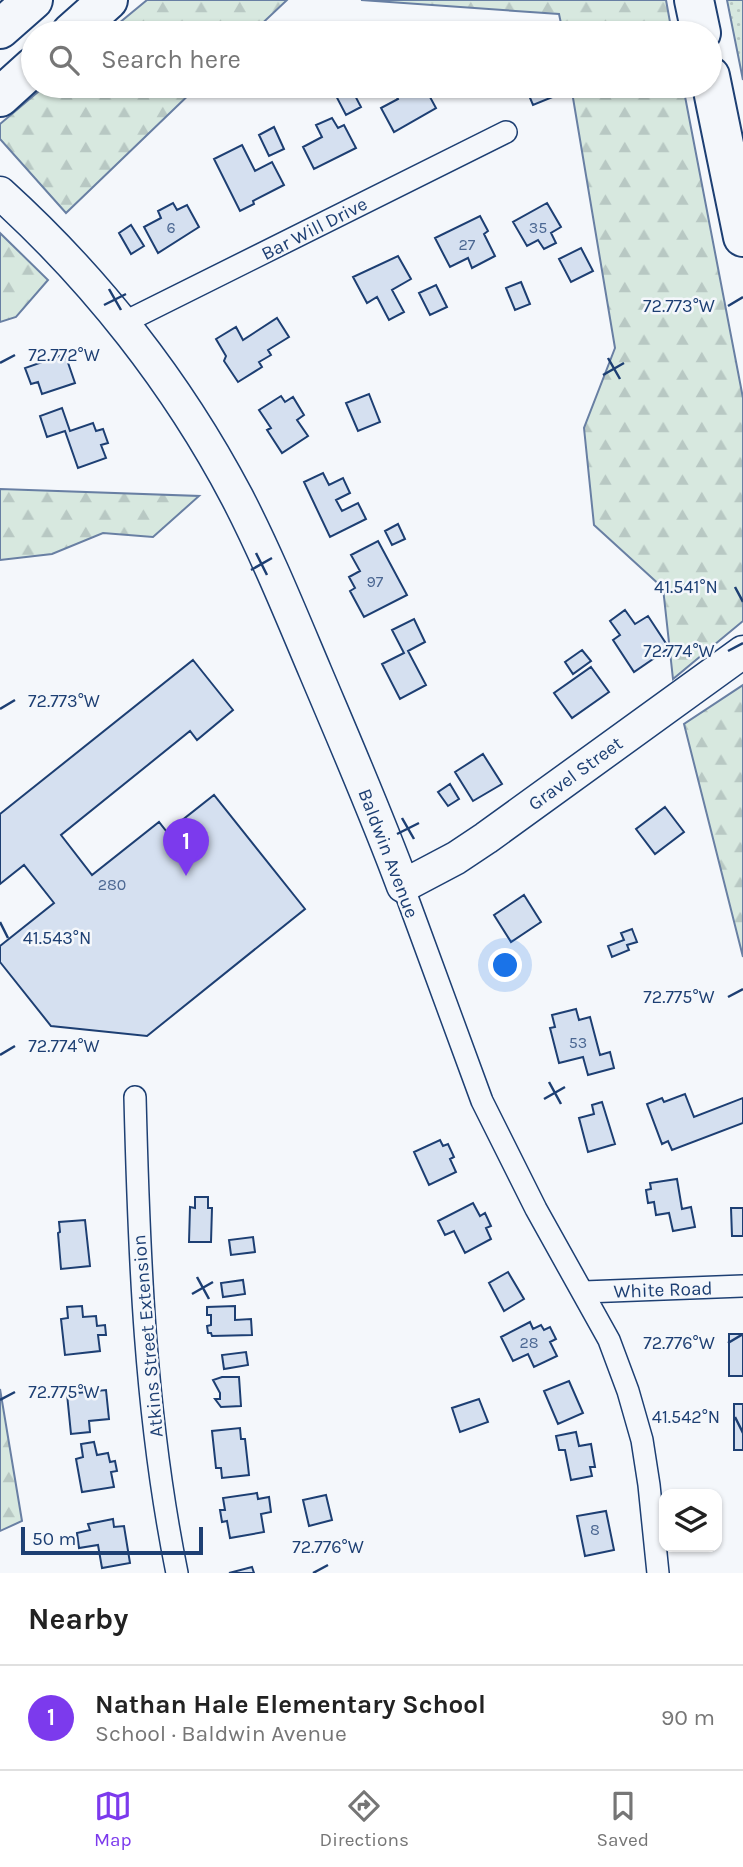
<!DOCTYPE html>
<meta charset="utf-8">
<style>
body{margin:0;font-family:Karla,sans-serif;background:#f2f2f2;color:#222}
.controls{position:absolute;right:21px;bottom:21px;display:grid;overflow:hidden;border-radius:14px;box-shadow:0 2px 5px #0004}
.controls button{width:63px;height:63px;display:grid;place-items:center;padding:0;border:0;border-bottom:2px solid #e0e0e0;background:#fff;color:#222;font:35px sans-serif}
.scale{position:absolute;left:21px;bottom:18px;width:182px;box-sizing:border-box;padding-left:7px;border:4px solid #1d3f73;border-top:0;font-size:19px;line-height:24px;white-space:nowrap;color:#1d3f73;-webkit-text-stroke:5px #f4f7fb;paint-order:stroke}
.you{position:absolute;left:506px;top:966px;width:24px;height:24px;margin:-18px;border:5px solid #fff;border-radius:50%;background:#1a73e8;box-shadow:0 0 0 10px #1a73e833}
.badge{display:grid;place-items:center;width:46px;height:46px;border-radius:50%;background:#7c3aed;color:#fff;font-size:23px;font-weight:700}
.pin{position:absolute;translate:-50% -58px;filter:drop-shadow(0 2px 4px #0008)}
.pin::after{content:'';position:absolute;top:37px;width:24px;height:21px;background:inherit;clip-path:polygon(0 0,100% 0,50% 100%)}
.list{margin:0;padding:0;list-style:none}
h2{display:flex;justify-content:space-between;align-items:center;height:91px;margin:0;padding:0 28px;font-size:30px}
h2 small{font-size:23px;font-weight:400;color:#767676}
.list li{display:grid;grid-template-columns:46px 1fr auto;gap:21px;align-items:center;box-sizing:border-box;height:105px;padding:0 28px;border-top:2px solid #e0e0e0}
.list b{display:block;font-size:26px;white-space:nowrap}
.list p{margin:0;font-size:23px;white-space:nowrap;color:#767676}
.list em{font-size:23px;font-style:normal;color:#767676}
.icon{flex:none;width:38px;height:38px;fill:none;stroke:currentColor;stroke-width:2;stroke-linecap:round;stroke-linejoin:round}
.map{position:relative;flex:none;width:743px;height:1573px;overflow:hidden}
.search{position:absolute;background:#fff;box-shadow:0 2px 5px #0004;left:21px;right:21px;top:21px;height:77px;display:flex;align-items:center;gap:18px;box-sizing:border-box;padding:0 24px;border-radius:38px;color:#767676;font-size:26px}
.sheet{height:196px;background:#fff}
nav{display:flex;justify-content:space-around;align-items:center;box-sizing:border-box;height:98px;border-top:2px solid #e0e0e0;background:#fff;font-size:19px;color:#767676}
nav a{display:grid;justify-items:center;gap:4px}
nav .on{color:#7c3aed}
.map>svg:first-child{display:block}
.grass{fill:url(#grass-dots);stroke:#687fa3;stroke-width:2}
.forest{fill:url(#forest-firs);stroke:#687fa3;stroke-width:2}
.building{fill:#d5e0f0;stroke:#1d3f73;stroke-width:2}
.lines{fill:none;stroke-linecap:round;stroke-linejoin:round}
.street-casing{stroke:#1d3f73;stroke-width:24}
.secondary-casing{stroke:#1d3f73;stroke-width:35}
.highway-casing{stroke:#1d3f73;stroke-width:42}
.street{stroke:#f4f7fb;stroke-width:21}
.secondary{stroke:#f4f7fb;stroke-width:32}
.highway{stroke:#f4f7fb;stroke-width:38}
.ticks{fill:none;stroke:#1d3f73;stroke-width:2.5}
.labels{text-anchor:middle;stroke-width:5;stroke-linejoin:round;paint-order:stroke}
.number-label{font-size:16px;fill:#4b6792}
.street-label{font-size:19px;fill:#1d3f73;stroke:#f4f7fb}
.ticks-label{font-size:18px;text-anchor:middle;fill:#1d3f73;stroke:#f4f7fb;stroke-width:5;stroke-linejoin:round;paint-order:stroke}
</style>
<div class="map">
<svg width="743" height="1573" viewBox="0 0 743 1573">
<defs>
<pattern id="grass-dots" width="8" height="8" patternUnits="userSpaceOnUse" patternTransform="scale(1.75)"><rect width="8" height="8" fill="#d7e8df"/><path d="M2 2h.1M6 6h.1" fill="none" stroke="#b8c8c3" stroke-width="1.8" stroke-linecap="round"/></pattern>
<pattern id="forest-firs" width="22" height="20" patternUnits="userSpaceOnUse" patternTransform="scale(1.75)"><rect width="22" height="20" fill="#d7e8df"/><path d="M5 1l3.5 6h-7zM16 11l3.5 6h-7z" fill="#b8c8c3"/></pattern>
</defs>
<rect width="100%" height="100%" fill="#f4f7fb"/>
<!-- grass -->
<path class="grass" d="M727,0H743V80Z"/>
<!-- forest -->
<path class="forest" d="M147,0H287L252,33H107Z
M361,0H666L672,33H563L559,14Z
M45,86H198L66,213L0,139V124Z
M571,86H683L743,398V621L673,679L663,588L594,525L584,428L615,348Z
M0,233L48,280L16,317L0,322Z
M0,489L199,496L153,537L103,533L52,554L0,560Z
M743,685V957L684,724Z
M0,1389L22,1521L0,1531Z"/>
<!-- building -->
<path class="building" d="M346,86H350L361,107L346,115L334,92Z
M398,86H424L436,108L394,132L381,108L398,99L393,89Z
M525,86H556L560,94L533,105Z
M332,118L338,128L344,125L356,148L314,169L303,147L322,137L316,125Z
M274,127L284,149L269,156L259,135Z
M242,145L255,171L272,162L284,185L253,201L254,204L240,211L214,159Z
M173,203L177,210L187,205L199,227L158,253L144,227L161,218L158,211Z
M547,203L561,227L551,233L556,243L544,249L538,240L527,246L513,222Z
M480,216L488,231L484,234L495,256L472,268L468,258L450,267L435,238Z
M131,225L144,246L131,254L119,233Z
M581,248L593,271L571,282L559,259Z
M398,256L411,279L392,290L404,312L389,320L377,297L367,303L353,277Z
M521,282L530,304L515,310L506,288Z
M436,285L447,307L430,315L419,293Z
M277,318L289,337L268,350L271,355L259,362L262,367L238,382L224,361L226,356L216,339L236,327L243,340Z
M65,354L75,383L42,394L38,382L31,384L25,368Z
M369,394L380,422L358,431L346,403Z
M281,396L285,402L293,397L304,415L297,420L308,436L282,453L267,430L271,428L259,410Z
M62,408L70,431L93,423L96,431L103,429L108,443L101,445L106,458L78,468L65,431L47,437L40,416Z
M323,473L329,485L343,478L350,493L336,500L342,511L358,503L366,519L330,537L304,482Z
M398,524L405,539L392,545L385,531Z
M378,541L407,595L364,617L350,591L355,588L349,577L360,571L351,555Z
M625,610L635,624L648,616L669,648L634,672L613,640L620,635L610,621Z
M414,619L425,642L408,651L426,685L400,699L382,664L404,653L392,630Z
M582,650L591,661L573,674L565,662Z
M193,660L233,710L197,740L190,731L61,835L92,875L159,822L167,832L214,795L305,909L147,1036L51,1026L0,962V946L54,903L24,865L0,884V814Z
M591,667L609,692L572,718L554,693Z
M483,754L502,784L473,801L455,772Z
M450,784L459,799L448,806L438,792Z
M665,807L684,832L655,854L636,829Z
M524,895L541,922L511,942L494,915Z
M632,929L637,942L627,945L629,950L612,957L608,946L624,940L621,933Z
M576,1009L579,1020L590,1017L600,1055L610,1052L614,1068L588,1075L583,1057L559,1063L550,1028L555,1027L552,1015Z
M685,1094L694,1117L743,1098V1123L672,1150L668,1141L662,1144L647,1104L662,1098L664,1102Z
M602,1102L615,1144L588,1152L579,1118L594,1114L592,1105Z
M440,1140L443,1146L448,1144L454,1157L450,1159L456,1172L429,1185L414,1152Z
M677,1179L682,1209L691,1207L695,1227L673,1231L669,1213L656,1215L654,1202L648,1203L646,1190L651,1189L650,1183Z
M195,1197H208V1208H212L211,1242H189L190,1207L195,1208Z
M473,1203L480,1216L485,1213L491,1226L486,1228L491,1239L465,1253L454,1231L445,1235L438,1221Z
M731,1208H743V1236H732Z
M85,1220L90,1266L61,1269L58,1233L60,1232L59,1222Z
M253,1237L255,1252L231,1255L229,1240Z
M508,1272L524,1299L504,1311L489,1283Z
M243,1280L245,1294L223,1297L221,1283Z
M82,1306L83,1317L96,1316L97,1326L105,1325L106,1335H98L100,1351L65,1355L61,1319L68,1318L67,1307Z
M235,1306V1320L251,1319L252,1335L212,1336L211,1333H208L207,1326L211,1325V1315H207V1307Z
M530,1322L533,1329L541,1325L544,1330L550,1327L556,1339L550,1342L557,1356L534,1367L528,1354L513,1361L501,1337Z
M729,1334H743V1376H729Z
M246,1352L248,1365L224,1369L222,1355Z
M222,1377H239L241,1406L221,1407L215,1399H220V1393L213,1380Z
M569,1381L583,1413L558,1424L544,1391Z
M106,1390L109,1419L89,1421L90,1432L71,1434L67,1394Z
M479,1399L488,1422L460,1432L452,1408Z
M734,1404H743V1450H734Z
M240,1428L241,1439H245L249,1475L222,1478L221,1468H216L212,1431Z
M576,1432L579,1446L591,1444L595,1467H590L592,1476L571,1480L565,1450H559L556,1436Z
M94,1442L97,1455L108,1453L110,1462L115,1461L117,1471L111,1472L114,1487L82,1492L76,1459L83,1457L81,1444Z
M257,1493L258,1499L269,1497L271,1512L261,1514L264,1532L230,1538L227,1521L222,1522L220,1510H225L223,1498Z
M326,1495L332,1520L309,1526L303,1500Z
M606,1511L614,1550L585,1556L577,1516Z
M113,1519L114,1527L124,1526L130,1563L102,1568L98,1545L79,1548L77,1533L90,1530L88,1524Z
M252,1567L254,1573H229Z"/>
<g class="lines">
<defs>
<path id="street" d="M123,323L506,132
M403,886L482,1101L536,1209L609,1340L628,1391L642,1440L649,1485L658,1573
M135,1097C139,1257 145,1416 177,1573
M584,1292L743,1286"/>
<path id="secondary" d="M0,193C95,279 177,383 237,497C266,553 290,612 315,671C345,742 376,813 403,886L456,858L486,838L743,652"/>
<path id="highway" d="M694,0L701,33
M0,29L33,0
M71,33L108,0
M710,76L743,237
M0,97L33,67"/>
</defs>
<!-- street casing -->
<use href="#street" class="street-casing"/>
<!-- secondary casing -->
<use href="#secondary" class="secondary-casing"/>
<!-- highway casing -->
<use href="#highway" class="highway-casing"/>
<!-- street -->
<use href="#street" class="street"/>
<!-- secondary -->
<use href="#secondary" class="secondary"/>
<!-- highway -->
<use href="#highway" class="highway"/>
</g>
<!-- ticks -->
<path class="ticks" d="M109,289L121,310M104,305L126,294M728,306L743,297M608,358L620,379M0,363L15,355M603,375L624,363M256,553L267,575M251,570L272,558M735,587L743,602M728,651L743,643M0,709L15,700M402,818L414,839M397,834L419,823M0,922L8,938M728,997L743,989M0,1055L15,1046M549,1082L561,1104M544,1099L565,1087M197,1277L209,1299M192,1294L213,1282M728,1343L743,1334M0,1400L15,1392M735,1417L743,1433M313,1573L328,1565"/>
<g class="labels">
<!-- number labels -->
<g class="number-label">
<text x="171" y="233">6</text>
<text x="538" y="233">35</text>
<text x="467" y="250">27</text>
<text x="375" y="587">97</text>
<text x="112" y="890">280</text>
<text x="578" y="1048">53</text>
<text x="529" y="1348">28</text>
<text x="595" y="1535">8</text>
</g>
<!-- street labels -->
<g class="street-label">
<text transform="translate(314 228) rotate(-27)" y="7">Bar Will Drive</text>
<text transform="translate(575 773) rotate(-36)" y="7">Gravel Street</text>
<text transform="translate(389 853) rotate(69)" y="7">Baldwin Avenue</text>
<text transform="translate(663 1289) rotate(-2)" y="7">White Road</text>
<text transform="translate(147 1336) rotate(-95)" y="7">Atkins Street Extension</text>
</g>
</g>
<g class="ticks-label">
<text x="679" y="312">72.773°W</text>
<text x="64" y="361">72.772°W</text>
<text x="686" y="593">41.541°N</text>
<text x="679" y="657">72.774°W</text>
<text x="64" y="707">72.773°W</text>
<text x="57" y="944">41.543°N</text>
<text x="679" y="1003">72.775°W</text>
<text x="64" y="1052">72.774°W</text>
<text x="679" y="1349">72.776°W</text>
<text x="64" y="1398">72.775°W</text>
<text x="686" y="1423">41.542°N</text>
<text x="328" y="1553">72.776°W</text>
</g>
</svg>
<div class="controls">
<button><svg class="icon" aria-label="layers" viewBox="0 0 24 24"><path d="M12 4l9 5-9 5-9-5zM3 14l9 5 9-5"/></svg></button>
</div>
<div class="scale">50 m</div>
<div class="you"></div>
<div class="pin badge" style="left:186px;top:876px">1</div>
<div class="search"><svg class="icon" aria-label="search" viewBox="0 0 24 24"><circle cx="10" cy="10" r="6"/><path d="M15 15l6 6"/></svg>Search here</div>
</div>
<section class="sheet">
<h2>Nearby<small></small></h2>
<ul class="list">
<li><span class="badge">1</span><div><b>Nathan Hale Elementary School</b><p>School · Baldwin Avenue</p></div><em>90 m</em></li>
</ul>
</section>
<nav>
<a class="on"><svg class="icon" aria-label="map" viewBox="0 0 24 24"><path d="M3 6l6-2 6 2 6-2v14l-6 2-6-2-6 2zM9 4v14M15 6v14"/></svg>Map</a>
<a><svg class="icon" aria-label="directions" viewBox="0 0 24 24"><path d="M12 3l9 9-9 9-9-9zM9 14v-3h6M13 9l2 2-2 2"/></svg>Directions</a>
<a><svg class="icon" aria-label="saved" viewBox="0 0 24 24"><path d="M7 4h10v16l-5-4-5 4z"/></svg>Saved</a>
</nav>
